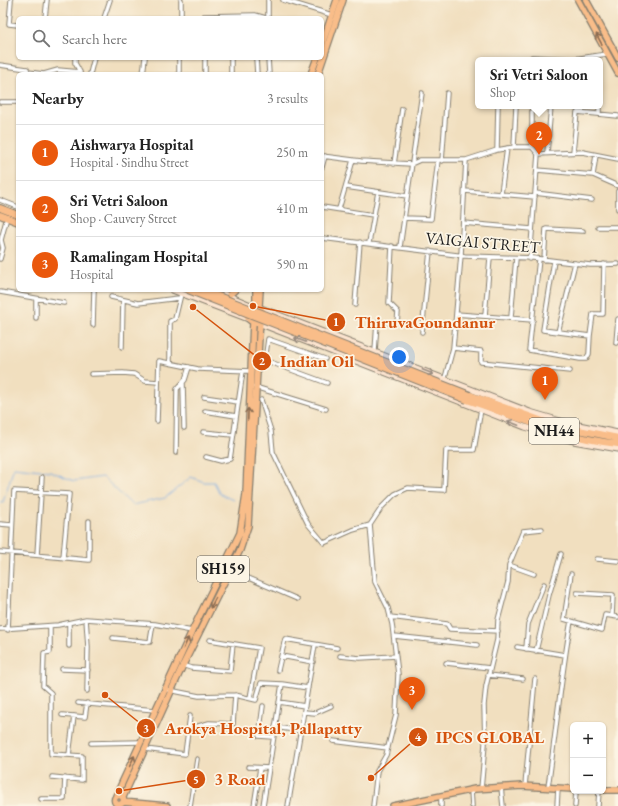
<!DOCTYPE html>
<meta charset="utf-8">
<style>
body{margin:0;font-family:"EB Garamond",serif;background:#f2f2f2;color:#222}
.controls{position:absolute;right:12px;bottom:12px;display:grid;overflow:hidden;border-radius:6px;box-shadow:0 1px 3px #0004}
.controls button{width:36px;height:36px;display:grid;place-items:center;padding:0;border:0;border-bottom:1px solid #e0e0e0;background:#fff;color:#222;font:20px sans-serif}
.you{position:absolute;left:399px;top:357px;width:14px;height:14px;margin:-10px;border:3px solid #fff;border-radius:50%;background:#1a73e8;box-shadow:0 0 0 6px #1a73e833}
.badge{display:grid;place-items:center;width:26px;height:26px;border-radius:50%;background:#ea580c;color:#fff;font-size:13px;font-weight:700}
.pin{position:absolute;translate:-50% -33px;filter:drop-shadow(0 1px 2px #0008)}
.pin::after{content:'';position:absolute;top:21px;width:14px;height:12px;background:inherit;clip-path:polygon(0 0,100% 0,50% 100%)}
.popup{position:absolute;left:475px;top:57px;width:128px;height:52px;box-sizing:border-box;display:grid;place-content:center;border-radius:6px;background:#fff;filter:drop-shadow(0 1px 3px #0005);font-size:13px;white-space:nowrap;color:#767676}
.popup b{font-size:15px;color:#222}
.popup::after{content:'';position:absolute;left:50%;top:100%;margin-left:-8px;border:8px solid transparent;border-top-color:#fff}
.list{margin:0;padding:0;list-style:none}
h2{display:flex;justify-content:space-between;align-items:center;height:52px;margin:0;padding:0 16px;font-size:17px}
h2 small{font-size:13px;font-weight:400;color:#767676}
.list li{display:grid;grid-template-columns:26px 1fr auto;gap:12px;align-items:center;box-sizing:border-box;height:56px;padding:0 16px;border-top:1px solid #e0e0e0}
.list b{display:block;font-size:15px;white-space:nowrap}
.list p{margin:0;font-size:13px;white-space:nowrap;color:#767676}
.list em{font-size:13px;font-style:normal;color:#767676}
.icon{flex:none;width:22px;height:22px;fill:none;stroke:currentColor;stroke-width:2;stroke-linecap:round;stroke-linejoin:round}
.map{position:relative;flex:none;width:618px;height:806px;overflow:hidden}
.search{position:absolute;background:#fff;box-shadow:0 1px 3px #0004;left:16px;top:16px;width:308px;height:44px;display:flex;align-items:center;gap:10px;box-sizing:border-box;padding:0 14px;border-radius:6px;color:#767676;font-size:15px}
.panel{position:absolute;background:#fff;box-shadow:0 1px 3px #0004;left:16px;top:72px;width:308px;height:220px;border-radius:6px}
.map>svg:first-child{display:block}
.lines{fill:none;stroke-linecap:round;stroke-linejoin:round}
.stream{stroke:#73a6df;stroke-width:1}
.street-casing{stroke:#867e6e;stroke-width:5.5}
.secondary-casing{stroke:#867e6e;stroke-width:7}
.primary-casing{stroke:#867e6e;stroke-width:8}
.highway-casing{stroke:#867e6e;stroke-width:8}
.street{stroke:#fff;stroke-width:3.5}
.secondary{stroke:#fde5d0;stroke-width:5}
.primary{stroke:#f9bd89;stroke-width:5.5}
.highway{stroke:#f9bd89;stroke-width:6}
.highway-bridge-casing{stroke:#867e6e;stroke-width:8;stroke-linecap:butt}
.highway-bridge{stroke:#f9bd89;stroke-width:6}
.oneway{stroke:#8a6c52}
.oneway2{stroke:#988b7f}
.labels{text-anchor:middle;stroke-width:3.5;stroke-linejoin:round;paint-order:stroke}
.shield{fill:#fcf5e5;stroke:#5f5d58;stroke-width:1}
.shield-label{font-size:15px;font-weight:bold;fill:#1c1c1c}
.street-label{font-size:16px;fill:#1c1c1c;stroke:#fcf5e5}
.leader{fill:none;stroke:#d4530e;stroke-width:1.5}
.callout-dot{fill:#d4530e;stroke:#fcf5e5;stroke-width:1.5}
.mark-label{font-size:12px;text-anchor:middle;font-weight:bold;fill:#fff}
.callout-label{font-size:17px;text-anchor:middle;font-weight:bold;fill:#d4530e;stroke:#fcf5e5;stroke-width:3.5;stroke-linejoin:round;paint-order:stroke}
</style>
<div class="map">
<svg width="618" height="806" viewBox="0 0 618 806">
<rect width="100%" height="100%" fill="#fcf5e5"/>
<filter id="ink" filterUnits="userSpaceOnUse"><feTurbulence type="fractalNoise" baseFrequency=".025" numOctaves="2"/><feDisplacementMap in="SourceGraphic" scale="8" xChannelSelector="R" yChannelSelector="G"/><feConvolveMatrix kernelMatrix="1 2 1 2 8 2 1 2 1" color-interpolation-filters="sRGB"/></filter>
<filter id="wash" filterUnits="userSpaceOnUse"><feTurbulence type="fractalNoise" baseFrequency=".012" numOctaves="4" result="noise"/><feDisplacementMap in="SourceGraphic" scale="16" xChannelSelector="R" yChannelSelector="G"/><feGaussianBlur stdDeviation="0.9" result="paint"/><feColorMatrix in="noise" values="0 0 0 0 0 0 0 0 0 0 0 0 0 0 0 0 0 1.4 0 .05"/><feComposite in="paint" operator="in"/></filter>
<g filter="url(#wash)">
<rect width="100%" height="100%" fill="#f1dfbf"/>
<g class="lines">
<!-- stream -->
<path class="stream" d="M0,502H3L14,467L50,471L74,481L103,477L132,505L165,498L191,477L204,482H214L220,494L233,500"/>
</g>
</g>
<g filter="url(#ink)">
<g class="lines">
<defs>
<path id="street" d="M11,0L9,24L18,25
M283,0L332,15
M45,18L47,0
M104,18L110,0
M181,18V0
M204,18V16L255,15L266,18
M268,18V0
M75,58V63L80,72
M205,58V74
M231,58V74
M256,58L257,74
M268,58L269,74
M532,60V57L574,59L607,54
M0,65L27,69L29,74
M28,72L44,74L58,70L80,72V74
M90,74L94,58
M143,74L145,58
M179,74V58
M600,97V94
M0,102H18
M599,114V106
M514,147L516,106
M532,147V106
M497,150L498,106
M573,152L577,112L618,116
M547,153L551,106
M322,156L361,161L411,164L420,160H466L497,150L514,147H532L538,154L583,152L618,159
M442,161L447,93
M394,164L402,109
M322,167L325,156
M537,170L593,175L618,186
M593,175L596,155
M346,187L407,196
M465,191L535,197
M618,191V209
M535,193L592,200
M501,194L507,148
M0,200L18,207
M322,207L373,215
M339,209L353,160
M405,218L431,219L438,160
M463,223L532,229
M598,227H618
M322,238L465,256L533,258L590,265L618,264
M369,243L378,192
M400,247L422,93
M0,259L3,248L1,240L7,217
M530,259L538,154
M539,259L529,350L580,359H586L589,354L590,336L543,330L554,261
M544,260L546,229L583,231
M0,292L64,303
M111,297L138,303L179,298
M355,305L360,242
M456,314L533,320
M485,315L490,258
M511,317L516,258
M36,318V299
M93,325L94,290
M422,332L430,251
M558,332L575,263
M590,336L593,314H603L604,264
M616,343L618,319
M122,347L123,300
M453,348L481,351V362L570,371
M375,351L377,323H397L398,312L389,303L392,246
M251,355L327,383
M265,361L268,339L325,359
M170,362V321L175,319L181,294
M91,374L123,373L134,374L145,381L158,382
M445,378L453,348L461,255L466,160
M183,383L184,428
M255,387L326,409
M204,397L238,402
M261,400L271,431L273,452L308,524L324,543L353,530L370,525
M205,411L236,416
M157,421L159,361L198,369L251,371
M203,432L233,435
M176,453L177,389L185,380L189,367
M206,457L221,461L230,459L243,371
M0,524L12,525
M0,552L89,560V521
M37,555L42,477
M597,559L618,561
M509,565L534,574
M230,570L297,599
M571,574L564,619L602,630L605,615L618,617
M577,593L613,595L612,616
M390,617L447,624L450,629L498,631
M86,619L88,647L87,691
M50,626V652L44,653L43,686L51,693V754L82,756V780L52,777
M0,629L58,625L86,619L155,624L192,631
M8,630L14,491L69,494L63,558
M394,636L477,645
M113,638L150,642L153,624
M210,640L259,648L250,698
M69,646V623
M517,647L565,655
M526,649L528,624L544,584
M536,651L549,595L561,554
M281,656L313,662
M340,656L360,658L396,656
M446,663L490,668
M182,665L191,668L230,671L233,644
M62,669L88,670
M278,670L285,639L337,648
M488,675L523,679
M164,689L199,696L235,695L256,700L261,683L282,684
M279,702L305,706
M78,703L155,710
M263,706L259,736L273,737
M304,712L315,713L331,706
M62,715L85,717L87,703
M275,727L301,731
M188,729L209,723L233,724L235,695
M333,741L388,748
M91,743L140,742
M145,749L185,754L190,716
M69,755L74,716
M248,767L269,768
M525,786L535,679
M501,787L503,806
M548,787C556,732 561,676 571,621
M481,789L485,744L484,705L486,686L497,640L498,620L508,582L509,565L523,531L542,529
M471,790L472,806
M441,797V806
M41,799H64L65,778
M190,806L197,759
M254,806L260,768
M263,806L282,684L308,688
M288,806L315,645
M373,806L377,771L386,755L396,715L398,674L392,624L388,608L375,582L370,525L382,507L395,494L408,488L444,490L446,450H474L481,409
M557,806L558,788
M575,806L576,791
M598,806L599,791"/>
<path id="secondary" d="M172,290L251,320
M215,290L253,306
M261,308L530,412L564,422L618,433
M253,321L525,427L573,441L618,449"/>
<path id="primary" d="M578,0L618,73
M586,0L618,58
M322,44L337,0
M311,74L317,58
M318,74L343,0
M229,295L235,290
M256,303V290
M259,306L260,290
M247 314a8 8 0 1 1 16 0a8 8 0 1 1-16 0Z
M603,790H618
M114.5 800a4.5 4.5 0 1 1 9 0a4.5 4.5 0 1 1-9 0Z
M116,796L192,631L240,533L246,494L253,321
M123,797L183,665L240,550L248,526L260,320
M123,802L167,806
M393,806L475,789L522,786L573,789"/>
<path id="highway" d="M0,208L18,215
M0,215L18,222
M470,395L554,425L618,438
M467,400C517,417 565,438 618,444"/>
</defs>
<!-- street casing -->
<use href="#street" class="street-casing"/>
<!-- secondary casing -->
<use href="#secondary" class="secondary-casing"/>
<!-- primary casing -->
<use href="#primary" class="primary-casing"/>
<!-- highway casing -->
<use href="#highway" class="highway-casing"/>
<!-- street -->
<use href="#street" class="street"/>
<!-- secondary -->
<use href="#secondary" class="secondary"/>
<!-- primary -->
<use href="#primary" class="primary"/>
<!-- highway -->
<use href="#highway" class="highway"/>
<defs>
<path id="highway-bridge" d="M188,290L467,400
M203,290L470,395"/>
</defs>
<!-- highway-bridge casing -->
<use href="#highway-bridge" class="highway-bridge-casing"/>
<!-- highway-bridge -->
<use href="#highway-bridge" class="highway-bridge"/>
</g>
<!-- one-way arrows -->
<defs><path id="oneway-shaft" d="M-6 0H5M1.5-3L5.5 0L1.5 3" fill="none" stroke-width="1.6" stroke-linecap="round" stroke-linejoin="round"/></defs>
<g class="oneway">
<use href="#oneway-shaft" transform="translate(599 39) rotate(-118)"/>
<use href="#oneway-shaft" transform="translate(248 414) rotate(-88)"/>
<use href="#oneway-shaft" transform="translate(213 603) rotate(118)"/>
<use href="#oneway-shaft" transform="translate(186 643) rotate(-66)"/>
<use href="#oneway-shaft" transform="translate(132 761) rotate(-66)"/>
</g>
<g class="oneway2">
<use href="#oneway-shaft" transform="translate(300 340) rotate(-160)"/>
<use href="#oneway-shaft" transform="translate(428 372) rotate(21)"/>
<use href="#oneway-shaft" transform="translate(513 423) rotate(-159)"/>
</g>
</g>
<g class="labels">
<!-- shield labels -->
<g class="shield">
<rect x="529" y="418" width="50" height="26" rx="3"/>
<rect x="197" y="556" width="52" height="26" rx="3"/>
</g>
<g class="shield-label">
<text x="554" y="436">NH44</text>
<text x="223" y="574">SH159</text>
</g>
<!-- street labels -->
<g class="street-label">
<text transform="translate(483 242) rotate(5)" y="6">VAIGAI STREET</text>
</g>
</g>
<!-- callouts -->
<path class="leader" d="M253 306L336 322M193 307L262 361M105 695L146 728M371 778L418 737M119 791L196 779"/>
<g class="callout-dot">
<circle cx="253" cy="306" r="4"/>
<circle cx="193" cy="307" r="4"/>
<circle cx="105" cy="695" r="4"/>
<circle cx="371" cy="778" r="4"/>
<circle cx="119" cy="791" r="4"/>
<circle cx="336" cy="322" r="10"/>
<circle cx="262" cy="361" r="10"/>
<circle cx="146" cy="728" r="10"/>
<circle cx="418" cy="737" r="10"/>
<circle cx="196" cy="779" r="10"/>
</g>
<g class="mark-label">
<text x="336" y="326">1</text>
<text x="262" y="365">2</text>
<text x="146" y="732">3</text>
<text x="418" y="741">4</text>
<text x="196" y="784">5</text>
</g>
<g class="callout-label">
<text x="425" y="328">ThiruvaGoundanur</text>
<text x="317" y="367">Indian Oil</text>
<text x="263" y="734">Arokya Hospital, Pallapatty</text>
<text x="490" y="743">IPCS GLOBAL</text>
<text x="240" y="785">3 Road</text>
</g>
</svg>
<div class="controls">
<button>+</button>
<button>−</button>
</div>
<div class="you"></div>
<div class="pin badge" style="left:545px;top:400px">1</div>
<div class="pin badge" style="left:539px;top:155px">2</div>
<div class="popup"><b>Sri Vetri Saloon</b>Shop</div>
<div class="pin badge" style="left:412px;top:710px">3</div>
<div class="search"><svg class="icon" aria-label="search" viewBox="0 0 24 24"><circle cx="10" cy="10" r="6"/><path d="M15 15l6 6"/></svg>Search here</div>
<section class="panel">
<h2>Nearby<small>3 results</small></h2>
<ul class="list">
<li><span class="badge">1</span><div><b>Aishwarya Hospital</b><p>Hospital · Sindhu Street</p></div><em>250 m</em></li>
<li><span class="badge">2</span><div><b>Sri Vetri Saloon</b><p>Shop · Cauvery Street</p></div><em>410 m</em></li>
<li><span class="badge">3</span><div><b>Ramalingam Hospital</b><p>Hospital</p></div><em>590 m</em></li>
</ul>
</section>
</div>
